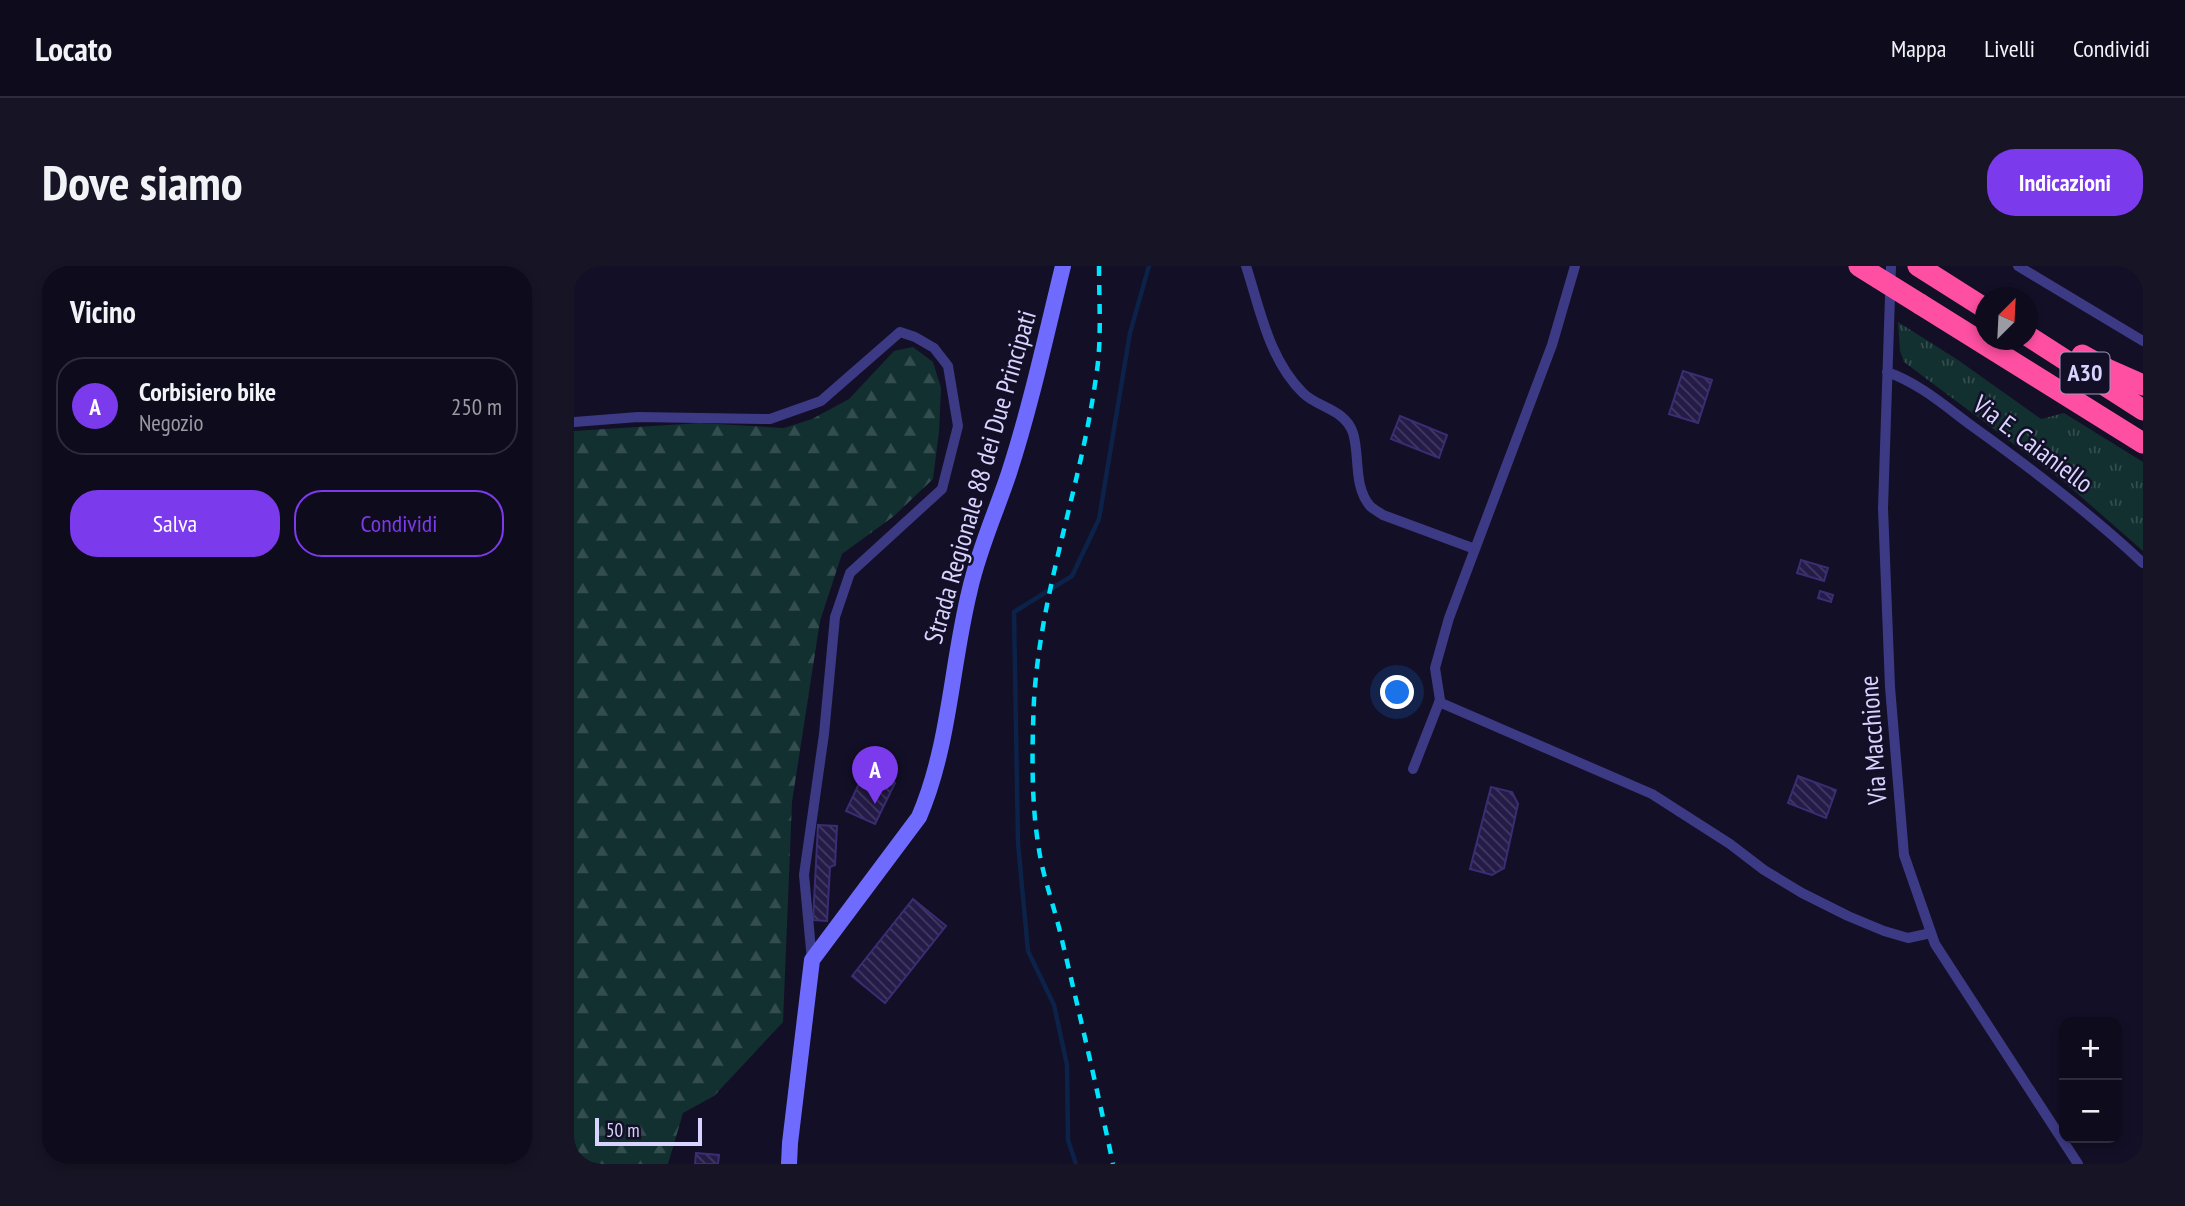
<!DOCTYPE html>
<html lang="it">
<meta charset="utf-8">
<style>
body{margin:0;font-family:"PT Sans Narrow",sans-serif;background:#171425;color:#f1f3f6}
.controls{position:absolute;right:21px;bottom:21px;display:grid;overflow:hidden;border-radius:14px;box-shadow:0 4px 10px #0003}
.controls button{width:63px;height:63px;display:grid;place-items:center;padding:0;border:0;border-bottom:2px solid #2e2b3b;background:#0e0b1c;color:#f1f3f6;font:35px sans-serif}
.compass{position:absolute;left:1401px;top:21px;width:63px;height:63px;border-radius:50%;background:#0e0b1c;box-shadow:0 4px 10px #0003;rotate:24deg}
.scale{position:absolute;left:21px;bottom:18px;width:107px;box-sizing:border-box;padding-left:7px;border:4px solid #d9d4ff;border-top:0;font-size:19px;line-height:24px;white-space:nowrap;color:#d9d4ff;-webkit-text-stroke:5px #130f26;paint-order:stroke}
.you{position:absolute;left:824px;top:427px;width:24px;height:24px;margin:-18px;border:5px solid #fff;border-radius:50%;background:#1a73e8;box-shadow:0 0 0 10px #1a73e833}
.badge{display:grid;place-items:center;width:46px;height:46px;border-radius:50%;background:#7c3aed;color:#fff;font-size:23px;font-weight:700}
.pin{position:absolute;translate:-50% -58px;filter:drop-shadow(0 2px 4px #0008)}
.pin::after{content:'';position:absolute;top:37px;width:24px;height:21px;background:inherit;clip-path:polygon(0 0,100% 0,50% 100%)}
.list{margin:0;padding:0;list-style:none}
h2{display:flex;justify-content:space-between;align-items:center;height:91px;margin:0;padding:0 28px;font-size:30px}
h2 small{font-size:23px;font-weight:400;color:#9b9ba3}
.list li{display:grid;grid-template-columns:46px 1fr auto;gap:21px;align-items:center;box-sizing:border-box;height:98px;margin:0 14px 14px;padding:0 14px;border:2px solid #2e2b3b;border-radius:28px}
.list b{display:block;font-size:26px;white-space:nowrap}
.list p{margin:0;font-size:23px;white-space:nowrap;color:#9b9ba3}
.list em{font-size:23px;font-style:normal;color:#9b9ba3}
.actions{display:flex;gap:14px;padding:21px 28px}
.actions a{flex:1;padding:16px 0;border:2px solid #7c3aed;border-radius:28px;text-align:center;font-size:24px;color:#7c3aed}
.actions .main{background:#7c3aed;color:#fff}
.map{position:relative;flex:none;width:1569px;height:898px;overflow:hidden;border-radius:28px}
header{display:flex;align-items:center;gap:42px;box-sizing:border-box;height:98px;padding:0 35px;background:#0e0b1c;border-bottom:2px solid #2e2b3b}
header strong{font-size:33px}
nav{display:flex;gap:38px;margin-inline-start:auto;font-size:24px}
.intro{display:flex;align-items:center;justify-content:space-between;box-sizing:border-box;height:168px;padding:0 42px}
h1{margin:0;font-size:49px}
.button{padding:18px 32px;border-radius:28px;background:#7c3aed;color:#fff;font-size:24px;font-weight:700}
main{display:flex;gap:42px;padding:0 42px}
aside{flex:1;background:#0e0b1c;border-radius:28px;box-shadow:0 4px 10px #0003}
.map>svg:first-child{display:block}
.grass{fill:url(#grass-tufts)}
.forest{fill:url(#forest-firs)}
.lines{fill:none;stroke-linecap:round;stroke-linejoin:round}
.stream{stroke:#0c2248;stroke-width:4.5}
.building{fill:url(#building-back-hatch);stroke:#3b2d73;stroke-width:2}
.minor{stroke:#3d3a85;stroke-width:10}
.secondary{stroke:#6f6bff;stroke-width:16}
.motorway{stroke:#ff4fa3;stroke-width:21}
.rail{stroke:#00e5ff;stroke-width:4.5;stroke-dasharray:10 9;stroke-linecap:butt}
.motorway-bridge{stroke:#ff4fa3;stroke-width:21}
.labels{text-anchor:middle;stroke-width:5;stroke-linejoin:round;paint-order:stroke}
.shield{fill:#130f26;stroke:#9e99be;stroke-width:2}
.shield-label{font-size:24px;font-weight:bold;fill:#d9d4ff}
.street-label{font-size:26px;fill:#d9d4ff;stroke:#130f26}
</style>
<header>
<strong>Locato</strong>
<nav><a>Mappa</a><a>Livelli</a><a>Condividi</a></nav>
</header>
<div class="intro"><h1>Dove siamo</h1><a class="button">Indicazioni</a></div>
<main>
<aside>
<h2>Vicino<small></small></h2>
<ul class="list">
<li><span class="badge">A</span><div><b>Corbisiero bike</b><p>Negozio</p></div><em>250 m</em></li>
</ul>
<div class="actions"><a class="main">Salva</a><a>Condividi</a></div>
</aside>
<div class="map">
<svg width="1569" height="898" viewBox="0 0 1569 898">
<defs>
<pattern id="grass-tufts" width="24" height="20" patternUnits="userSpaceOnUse" patternTransform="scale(1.75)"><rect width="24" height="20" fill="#12302f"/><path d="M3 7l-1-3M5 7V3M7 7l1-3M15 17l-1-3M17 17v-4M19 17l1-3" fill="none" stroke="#344d4e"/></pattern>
<pattern id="forest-firs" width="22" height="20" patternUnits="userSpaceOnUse" patternTransform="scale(1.75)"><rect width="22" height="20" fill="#12302f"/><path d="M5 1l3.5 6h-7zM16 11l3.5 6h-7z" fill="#344d4e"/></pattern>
<pattern id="building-back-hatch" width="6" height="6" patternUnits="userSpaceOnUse" patternTransform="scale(1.75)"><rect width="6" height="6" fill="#241b47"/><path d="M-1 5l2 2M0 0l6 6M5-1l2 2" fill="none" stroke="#433b63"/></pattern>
</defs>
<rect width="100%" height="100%" fill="#130f26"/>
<!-- grass -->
<path class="grass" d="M1324,56L1384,94L1467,153L1490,147L1569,196V285L1489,215L1330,96L1326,85Z"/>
<!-- forest -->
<path class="forest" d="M339,81L359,96L367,122L365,166L359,213L320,250L268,288L246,355L218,536L209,756L140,830L109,847L94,898H0V165L126,157L210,162L238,153L275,133L320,85Z"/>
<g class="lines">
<!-- stream -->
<path class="stream" d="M502,898L494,874L493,799L480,739L454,685L444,577L440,346L498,310L525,253L556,67L575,0"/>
</g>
<!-- building -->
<path class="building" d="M1109,105L1138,114L1124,157L1095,148Z
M826,150L873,169L865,192L817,173Z
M1227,294L1254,302L1250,315L1223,307Z
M1246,325L1259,329L1257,336L1244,332Z
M292,503L321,517L301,558L272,545Z
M1224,510L1262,524L1252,552L1214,537Z
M917,521L938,526L944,538L930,602L918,609L896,603Z
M244,559L263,560L261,599L256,601L253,655L239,654Z
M339,633L372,660L311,737L278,710Z
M122,887L145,889L144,898H121Z"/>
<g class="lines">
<!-- minor -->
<path class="minor" d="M672,0C686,43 695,94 729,127C744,142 771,143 779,167C786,189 779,220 796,240C799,243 805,246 809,249L901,283
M1317,0L1309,242L1316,421L1330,589L1361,678L1504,898
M1444,0L1569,75
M1313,106C1345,117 1371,140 1398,160C1458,203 1516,247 1569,297
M0,156L64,151L196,153L247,135L326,66L341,71L360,82L374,100L384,160L368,223L276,307L261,351L250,468L230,609L238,694
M865,436L1078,528L1156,578L1190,604L1228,627L1274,650L1310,665L1334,672L1357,667
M839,503L866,434L861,402L875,352L978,79L1001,0"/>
<!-- secondary -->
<path class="secondary" d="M215,898L216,877L238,694L345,551C376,479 377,399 396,323C405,283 422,246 435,207C457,139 472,69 489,0"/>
<!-- motorway -->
<path class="motorway" d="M1344,0L1412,43
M1346,38L1569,177
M1454,70L1569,144
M1508,89L1533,103L1569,119"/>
<!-- rail -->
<path class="rail" d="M525,0C525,37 528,75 522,111C507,221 467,322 460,434C458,479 457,533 464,577C468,609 480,639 487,670C505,746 523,822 539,898"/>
<!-- motorway-bridge -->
<path class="motorway-bridge" d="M1285,0L1346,38"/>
</g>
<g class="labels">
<!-- shield labels -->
<rect class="shield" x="1486.5" y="86.5" width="49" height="41" rx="5"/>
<g class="shield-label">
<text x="1511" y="115">A30</text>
</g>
<!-- street labels -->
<g class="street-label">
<text transform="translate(1459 178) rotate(37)" y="9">Via E. Caianiello</text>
<text transform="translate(406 211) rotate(-74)" y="9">Strada Regionale 88 dei Due Principati</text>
<text transform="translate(1299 474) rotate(-94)" y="9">Via Macchione</text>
</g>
</g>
</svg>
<div class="controls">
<button>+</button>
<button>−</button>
</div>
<svg class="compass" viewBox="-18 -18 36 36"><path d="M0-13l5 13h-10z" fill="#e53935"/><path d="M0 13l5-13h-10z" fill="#9b9ba3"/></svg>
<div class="scale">50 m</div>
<div class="you"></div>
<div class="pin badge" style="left:301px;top:538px">A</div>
</div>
</main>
